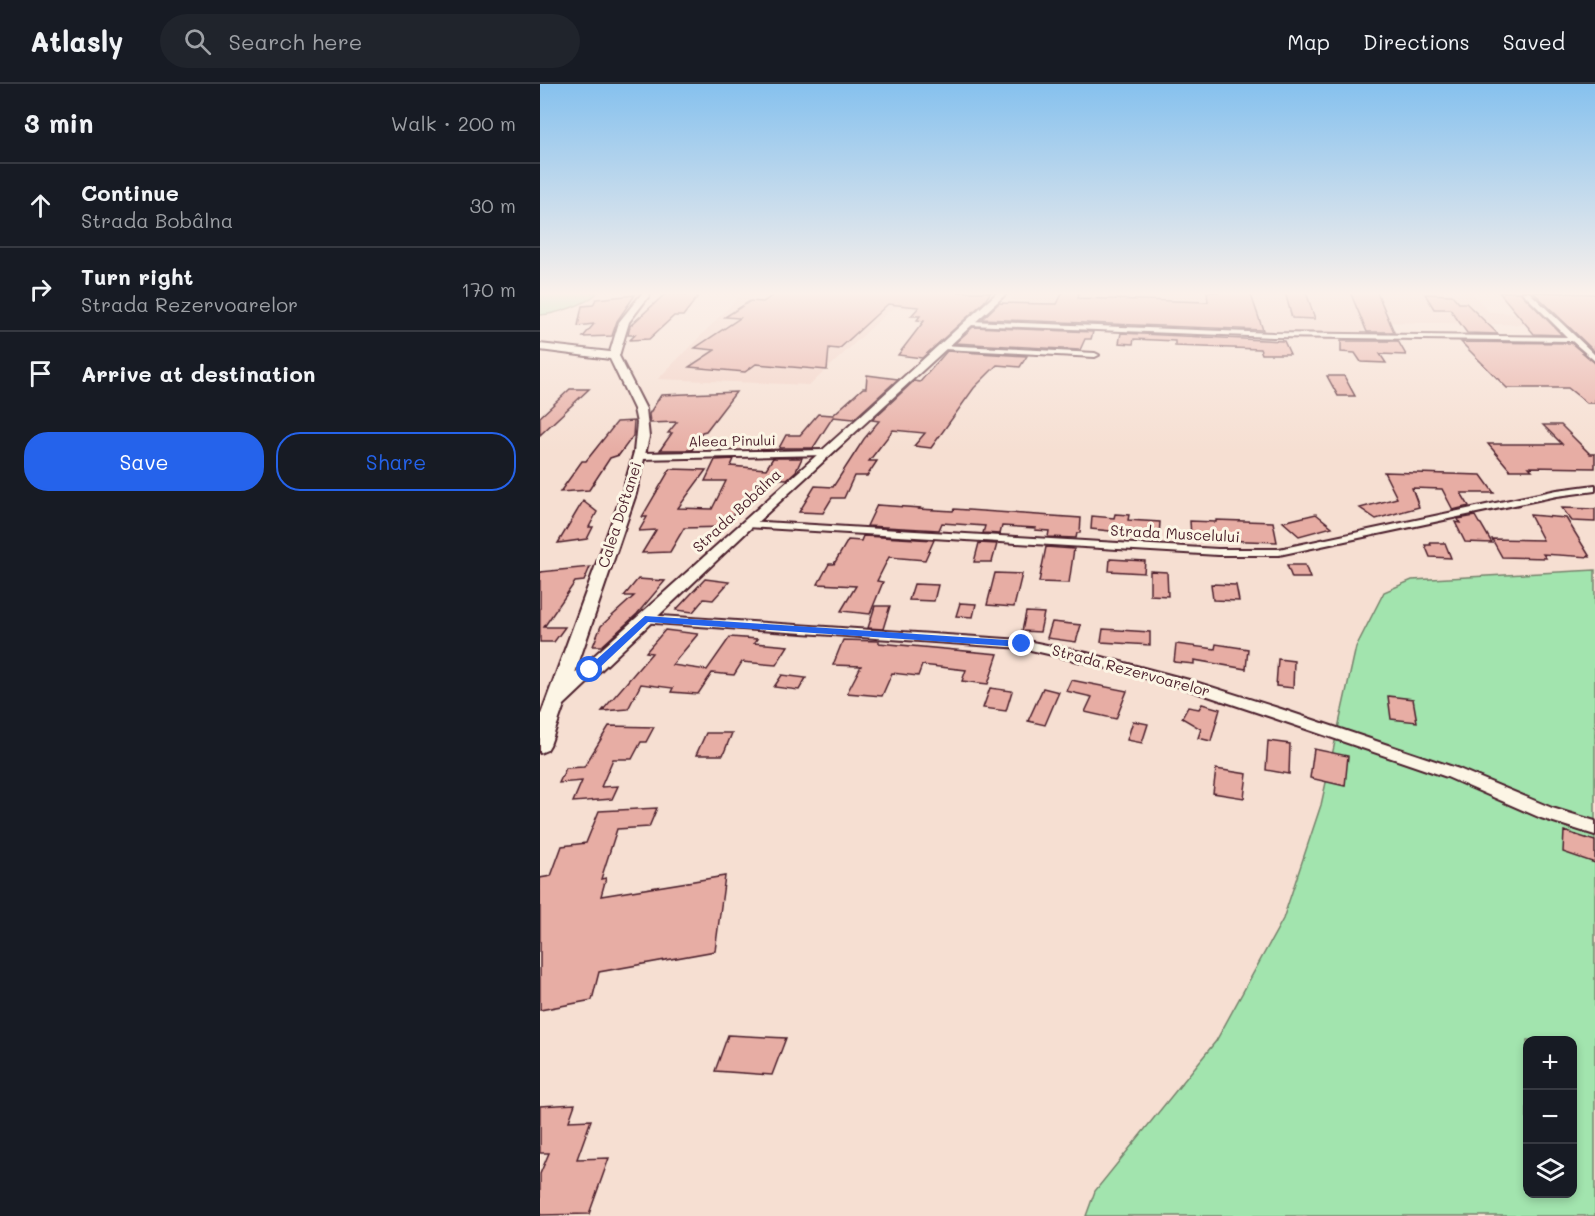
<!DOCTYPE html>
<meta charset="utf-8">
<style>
body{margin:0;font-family:Mali,sans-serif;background:#20242c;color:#f1f3f6}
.controls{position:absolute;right:18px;bottom:18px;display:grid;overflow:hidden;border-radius:12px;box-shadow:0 3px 9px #0003}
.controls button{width:54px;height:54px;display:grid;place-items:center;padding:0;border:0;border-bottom:2px solid #363941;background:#171b24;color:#f1f3f6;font:30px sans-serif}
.stop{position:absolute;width:18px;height:18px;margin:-14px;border:4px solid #2563eb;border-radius:50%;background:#fff}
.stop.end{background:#2563eb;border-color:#fff;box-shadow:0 2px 6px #0008}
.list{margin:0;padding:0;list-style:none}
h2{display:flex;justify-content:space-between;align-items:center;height:78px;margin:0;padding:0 24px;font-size:26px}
h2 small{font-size:20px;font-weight:400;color:#9ea1a6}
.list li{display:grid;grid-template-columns:39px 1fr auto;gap:18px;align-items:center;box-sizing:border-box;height:84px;padding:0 24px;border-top:2px solid #363941}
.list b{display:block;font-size:22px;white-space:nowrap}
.list p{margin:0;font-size:20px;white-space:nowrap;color:#9ea1a6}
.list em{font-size:20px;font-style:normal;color:#9ea1a6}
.actions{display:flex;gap:12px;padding:18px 24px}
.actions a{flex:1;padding:14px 0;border:2px solid #2563eb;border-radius:24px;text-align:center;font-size:21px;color:#2563eb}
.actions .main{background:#2563eb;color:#fff}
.icon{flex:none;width:33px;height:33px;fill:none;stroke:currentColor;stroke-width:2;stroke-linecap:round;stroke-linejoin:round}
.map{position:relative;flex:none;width:1055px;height:1132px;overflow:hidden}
header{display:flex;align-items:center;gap:36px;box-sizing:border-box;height:84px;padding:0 30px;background:#171b24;border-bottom:2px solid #363941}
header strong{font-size:28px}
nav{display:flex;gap:33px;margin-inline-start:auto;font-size:21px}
.search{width:420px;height:54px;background:#20242c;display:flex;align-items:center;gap:15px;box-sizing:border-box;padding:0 21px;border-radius:33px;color:#9ea1a6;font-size:22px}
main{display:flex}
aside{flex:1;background:#171b24}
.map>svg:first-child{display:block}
.built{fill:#f2d0c4}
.green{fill:#a2e4ae;stroke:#76826c;stroke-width:1.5;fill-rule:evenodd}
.building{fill:#e7ada4;stroke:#4a1f2b;stroke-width:1.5}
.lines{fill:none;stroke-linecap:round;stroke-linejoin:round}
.minor-casing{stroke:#4a1f2b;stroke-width:4}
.secondary-casing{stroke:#4a1f2b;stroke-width:4}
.minor{fill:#fcf5e5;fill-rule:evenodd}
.secondary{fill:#fcf5e5;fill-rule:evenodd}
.route{fill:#2563eb}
.labels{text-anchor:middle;stroke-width:6;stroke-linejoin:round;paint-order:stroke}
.far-street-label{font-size:14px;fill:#4a1f2b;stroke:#fcf5e5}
.street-label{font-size:15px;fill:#4a1f2b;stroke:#fcf5e5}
</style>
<header>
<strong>Atlasly</strong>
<div class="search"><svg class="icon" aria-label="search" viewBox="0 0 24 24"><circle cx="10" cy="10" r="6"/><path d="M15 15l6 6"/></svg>Search here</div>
<nav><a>Map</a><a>Directions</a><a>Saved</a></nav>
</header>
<main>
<aside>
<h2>3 min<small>Walk · 200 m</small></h2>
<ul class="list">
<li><svg class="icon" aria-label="ahead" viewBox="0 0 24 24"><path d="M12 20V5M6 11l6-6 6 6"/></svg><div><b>Continue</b><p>Strada Bobâlna</p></div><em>30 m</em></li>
<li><svg class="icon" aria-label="right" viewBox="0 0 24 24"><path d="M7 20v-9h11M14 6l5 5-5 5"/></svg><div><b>Turn right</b><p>Strada Rezervoarelor</p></div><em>170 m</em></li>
<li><svg class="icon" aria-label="arrive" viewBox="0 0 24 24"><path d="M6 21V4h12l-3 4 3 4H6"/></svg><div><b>Arrive at destination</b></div></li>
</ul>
<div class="actions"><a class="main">Save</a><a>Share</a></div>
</aside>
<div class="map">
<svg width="1055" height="1132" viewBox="0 0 1055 1132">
<rect width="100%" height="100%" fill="#f6dfd2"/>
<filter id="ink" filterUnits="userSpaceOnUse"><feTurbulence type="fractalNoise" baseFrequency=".0167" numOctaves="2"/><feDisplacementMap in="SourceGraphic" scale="12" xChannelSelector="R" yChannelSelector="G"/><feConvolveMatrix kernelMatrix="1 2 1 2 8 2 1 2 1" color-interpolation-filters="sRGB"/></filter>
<g filter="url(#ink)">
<!-- built -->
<path class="built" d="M204,208H453L443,220L387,217L378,225L356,224L349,227L270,301L118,295Z
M475,208H932L949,228L1002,230L1011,241L835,238L841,250L502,240L508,218L471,217Z"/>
<!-- green -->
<path class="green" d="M0,208H56L57,209C47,220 16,230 0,231Z
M1055,486V1132H546L555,1107L676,957L743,835L781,721L816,563L844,508L872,496ZM987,956H1032V1110H987Z"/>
<!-- building -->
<path class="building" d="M238,208H451L444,218L382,274L358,271L384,237L377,236L380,232H371L379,223L348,220L299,265L289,264L287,286L216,280L205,288L149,283L175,266L155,264L200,234L185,233L210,217L223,218Z
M523,208H539L538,214L668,218L667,208H710L723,246L442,235L459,219L517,220Z
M745,208H766L775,235L752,234Z
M810,208H837L854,248H827Z
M959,208H980L1022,251L994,250Z
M993,208L1055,210V268Z
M125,210L159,211L143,232H134L109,255L90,256L95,251H88L90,242Z
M885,210L912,211L919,219H926L958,250L927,249L910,225H894Z
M95,211L77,237L72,252L43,253L54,240L38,242L42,222L53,221L56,215Z
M433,243L553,248L551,255H545L540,266L415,259Z
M581,249L744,257L750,270H722L720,265L635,262V257L594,255L593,260L579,259Z
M801,257H858L866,271L840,270L846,279L821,278L815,269L801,268Z
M921,258L1031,259L1055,279V319H1047L1028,304H967Z
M407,267L487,272L480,283L457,281L434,304L391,364L374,362L385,349L353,346L329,377H337L327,392H314L304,414H292L283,429L259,428L275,402L293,403L324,355L339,337L332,336L374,297L380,298Z
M327,291L358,295L314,335L293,333L273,364H239L246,351H260L278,330L293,331L323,304H326Z
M787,292H804L815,312H798Z
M30,305H49L0,351V333Z
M196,308L166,347L162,348L152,366H120L132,349H128L137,338L110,339L109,330L121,311Z
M94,337L93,352L79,371L70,374L49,406L20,408L42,377H46L77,338Z
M1003,341H1021L1050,370H1055V384L989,383L992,386H970L948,360H1022Z
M233,374H262L256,387L247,395L224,394L209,418H200L186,443L144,444L130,468L102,469L116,446L99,447L107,433H102L130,385L166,386L138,424L172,425L186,397H165L175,376L194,375L191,382L226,385Z
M844,388L941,391L954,409H921L929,422L913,426L902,405L872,404L879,423L836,435L820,424L857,414Z
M43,417L57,428L49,443H53L47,455L18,459Z
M337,421L380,424L379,425L413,427L414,425L541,434L540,449H537L536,454L508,453L509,447L495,446L496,444L462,442L460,450L443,449L445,442L402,439L399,446L327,442Z
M1022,424L1055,425V438L1032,437Z
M575,430L589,431L588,436L620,438L619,452L551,445L552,432L574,434Z
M776,430L792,443L759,452L743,438Z
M990,431L1026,434L1050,473L1003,470L1006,474L962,473L952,455L1003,456Z
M935,432L939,439L941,440L952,459L925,458L915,438L920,439L918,435Z
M676,436L733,438L737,458L677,456V453L651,452L650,437L676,438Z
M323,452L394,456L385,476L349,473L337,497L343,498L330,530L301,527L316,502L278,500L289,480H294L308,456L321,457Z
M439,459L457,460L452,478H434Z
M890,459H905L911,474L890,473L885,461H891Z
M506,463L534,465L529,499L499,498Z
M570,475L605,477L604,489L569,487Z
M747,481H765L770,494H752Z
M50,483L44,497L35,498L4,543H25L14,558H0V488Z
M610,487L627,488L628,512L610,511Z
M455,489L482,490L474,523L447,521Z
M98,495L125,497L97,530L62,562H53L61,542L94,512H84Z
M165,495L189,498L173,516L164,515L153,528L136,526Z
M374,500L398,501L394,517L369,516Z
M671,500L696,501L699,517L673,516Z
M420,519L436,520L433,533L416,532Z
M335,522H350L343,545L328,544Z
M486,528L504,529L500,548L482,547Z
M512,538L541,541L536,558L507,554Z
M563,545L610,548V561L561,558Z
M125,546L158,550L132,581L167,586L190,553L217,555L214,559L248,562L236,581L202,578L194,591L172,589L158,610L131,608L133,604L101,600L88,625L62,627L112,569L106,568Z
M303,556L339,557V559L458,570L448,600L422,597L426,586L382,581L378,592L352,589L342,612L307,609L321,582L293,581Z
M636,560L675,565L676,560L708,565L706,585L654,576V580L634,578Z
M738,575L754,577L753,604L736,602Z
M242,591L266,594L259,606L234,603Z
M531,596L587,607L576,635L545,628L552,613L526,607Z
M450,604L472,607L466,627L443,624Z
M503,604L519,608L505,641L488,637Z
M848,612L873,615L877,638L851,635Z
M662,620L680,625L671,657L658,654L661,645L642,634L648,623L659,625Z
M593,637L608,640L602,659L587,656Z
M69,642L114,643L106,658H101L92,675H73L61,703L78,702L72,715L33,718L42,697L19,699L26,684L44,683Z
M166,649H192L183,671H156Z
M728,657L750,660L749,690L726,686Z
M774,665L808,672L805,702L770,694Z
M676,685L707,690L704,714L673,709Z
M117,724L109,743L77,745L61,795L66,794L61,812L185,792L175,867L59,888L52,916L0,926V794L11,792L22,762L46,759L59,727Z
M1024,747L1055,757V779L1023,768Z
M188,951L246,954L232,991L175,987Z
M35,1020L29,1037L51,1036L37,1075L69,1074L49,1130L0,1131V1090L9,1069H0V1022Z"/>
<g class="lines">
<defs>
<path id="minor" d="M982,208H989L1055,271V277L1032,257L733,253L430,241L426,239L430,237L733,249L1027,253Z
M401,261L555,269L559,271L555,273L404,265L400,263Z
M284,366L289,369L287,371L100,375L95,372L100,369Z
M1055,401V407L1017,412L739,471H678L207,443L201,440L207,437L678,465H739L1017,406Z
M105,531L482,556L547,569L649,596L741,625L919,685L1012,724L1055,737V751L1001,734L907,693L731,633L641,603L547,579L482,564L100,538L99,535L100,532Z"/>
<path id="secondary" d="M103,208H112L89,238L79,272L106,325L109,353L96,410L35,589L458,208H468L212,443L24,621L10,661L7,666L0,669V633L82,410L94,368L97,339L94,325L70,275L0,266V260L70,268L79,238Z"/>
</defs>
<!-- minor casing -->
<use href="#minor" class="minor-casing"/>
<!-- secondary casing -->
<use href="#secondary" class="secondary-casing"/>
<!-- minor -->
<use href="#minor" class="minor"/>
<!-- secondary -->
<use href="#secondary" class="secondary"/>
</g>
</g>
<!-- sky -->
<linearGradient id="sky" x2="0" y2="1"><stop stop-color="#86c1ee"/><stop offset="0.57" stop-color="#fbf1eb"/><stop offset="1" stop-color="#fbf1eb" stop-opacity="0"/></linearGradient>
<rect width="1055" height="367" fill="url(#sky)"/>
<!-- route -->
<path class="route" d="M105,532L482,557L487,560L482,563L108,538L54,589H47V584Z"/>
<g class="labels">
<!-- far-street labels -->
<g class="far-street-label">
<text transform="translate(192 357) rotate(-1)" y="5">Aleea Pinului</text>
</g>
<!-- street labels -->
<g class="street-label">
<text transform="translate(197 427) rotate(-43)" y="5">Strada Bobâlna</text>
<text transform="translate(80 431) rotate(-72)" y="5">Calea Doftanei</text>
<text transform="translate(635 450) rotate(3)" y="5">Strada Muscelului</text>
<text transform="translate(591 587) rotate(15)" y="5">Strada Rezervoarelor</text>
</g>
</g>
</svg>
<div class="controls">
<button>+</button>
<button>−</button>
<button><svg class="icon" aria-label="layers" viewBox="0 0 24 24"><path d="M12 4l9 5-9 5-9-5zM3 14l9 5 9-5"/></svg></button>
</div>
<div class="stop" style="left:50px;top:586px"></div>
<div class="stop end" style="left:482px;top:560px"></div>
</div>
</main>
